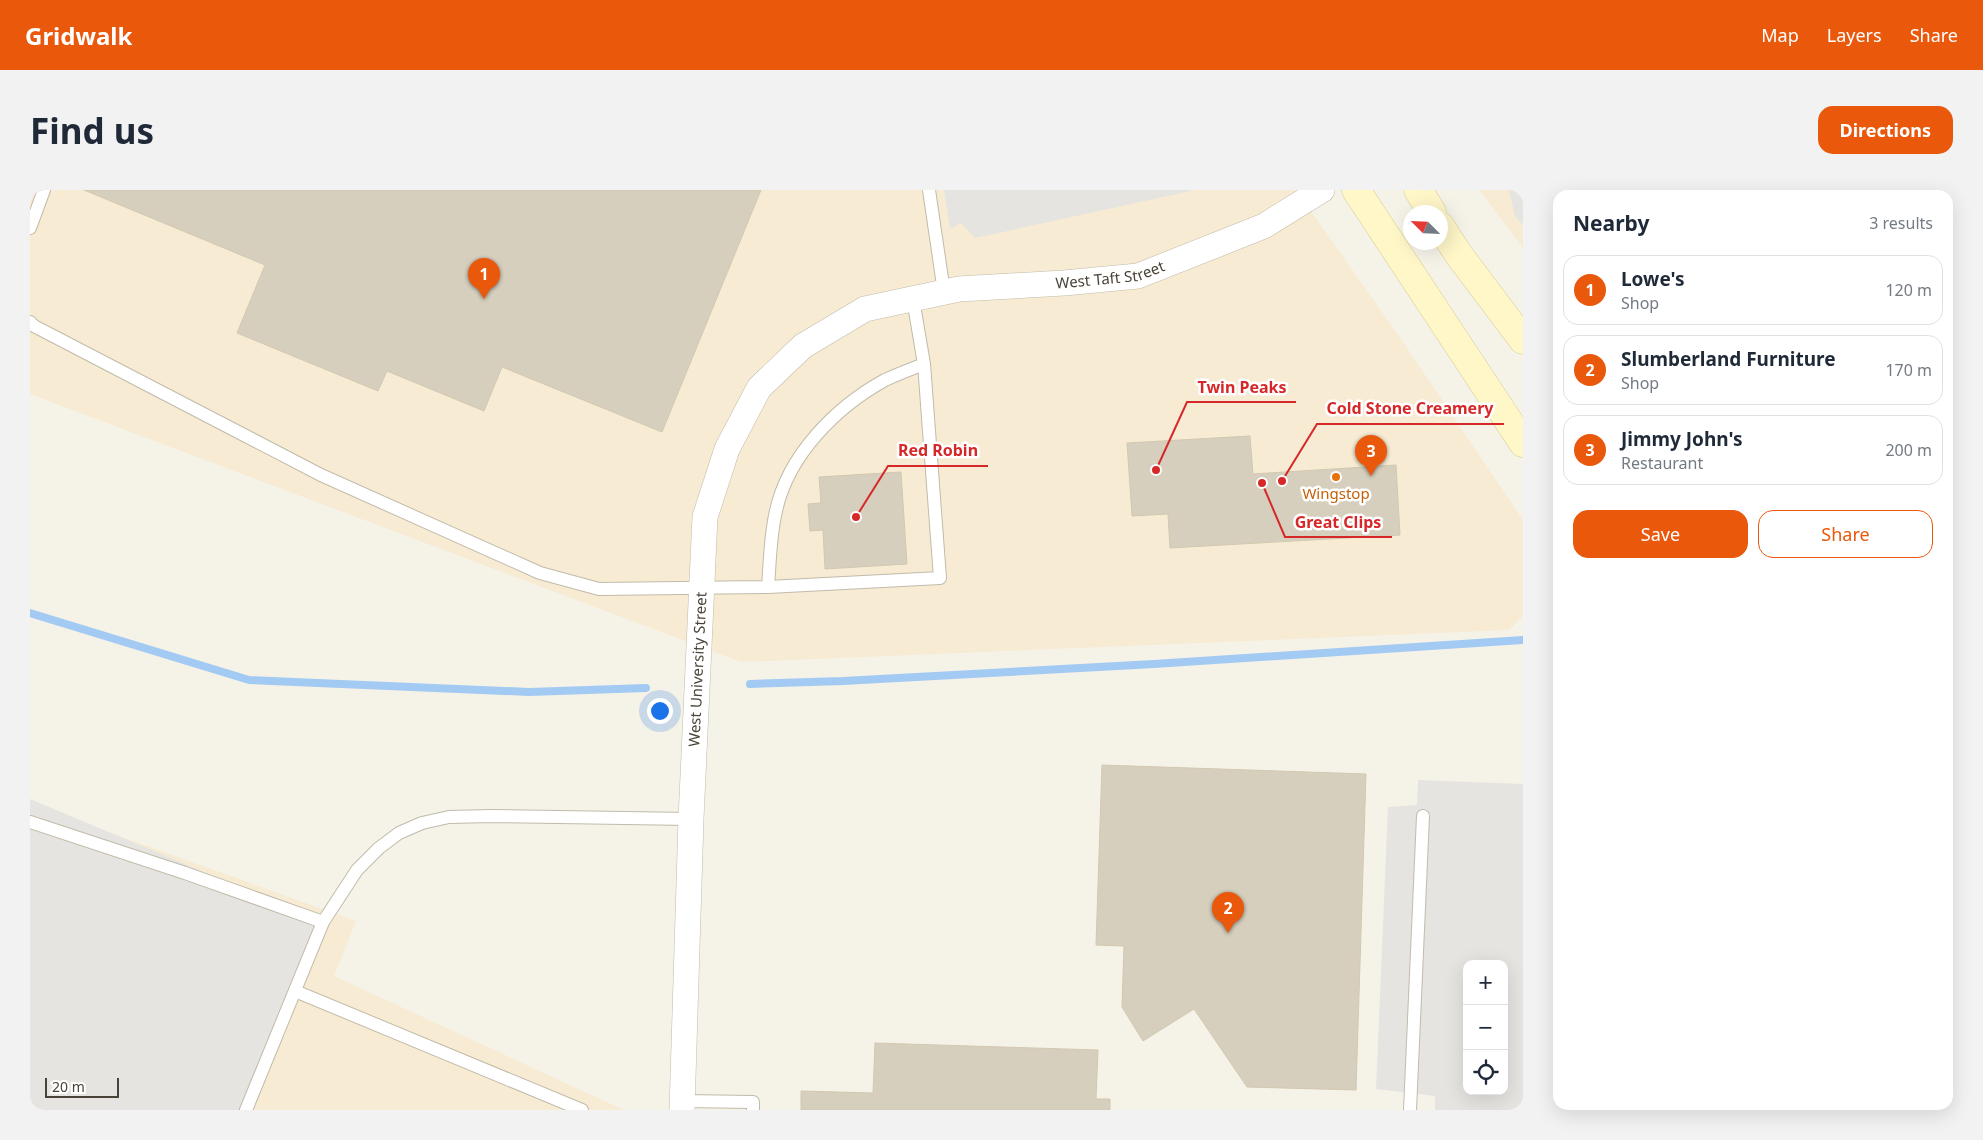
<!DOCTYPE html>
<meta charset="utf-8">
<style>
body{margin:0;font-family:"Noto Sans",sans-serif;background:#f2f2f3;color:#1f2937}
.controls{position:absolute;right:15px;bottom:15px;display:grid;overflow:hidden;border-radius:10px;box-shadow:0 5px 20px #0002}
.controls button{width:45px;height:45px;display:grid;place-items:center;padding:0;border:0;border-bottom:1px solid #e0e1e3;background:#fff;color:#1f2937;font:25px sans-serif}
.compass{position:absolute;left:1373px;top:15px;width:45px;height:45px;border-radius:50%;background:#fff;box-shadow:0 5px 20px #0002;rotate:294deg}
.scale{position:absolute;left:15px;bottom:12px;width:74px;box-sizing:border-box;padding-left:5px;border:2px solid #494337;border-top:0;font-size:14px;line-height:18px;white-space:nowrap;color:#494337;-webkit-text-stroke:4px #fff;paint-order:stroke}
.you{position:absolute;left:629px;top:520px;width:18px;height:18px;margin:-12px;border:4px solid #fff;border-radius:50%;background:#1a73e8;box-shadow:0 0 0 8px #1a73e833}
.badge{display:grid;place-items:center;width:32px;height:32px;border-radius:50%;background:#ea580c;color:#fff;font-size:16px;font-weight:700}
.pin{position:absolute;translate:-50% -41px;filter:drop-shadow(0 1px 2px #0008)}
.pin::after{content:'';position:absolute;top:26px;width:18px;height:15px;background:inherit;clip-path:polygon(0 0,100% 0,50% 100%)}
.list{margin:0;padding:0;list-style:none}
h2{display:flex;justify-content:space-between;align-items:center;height:65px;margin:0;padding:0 20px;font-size:21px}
h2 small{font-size:16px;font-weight:400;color:#747a83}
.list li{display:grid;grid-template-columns:32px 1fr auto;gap:15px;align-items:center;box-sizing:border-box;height:70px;margin:0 10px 10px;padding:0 10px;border:1px solid #e0e1e3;border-radius:15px}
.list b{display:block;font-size:19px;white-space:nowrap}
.list p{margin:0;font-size:16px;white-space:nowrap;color:#747a83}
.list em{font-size:16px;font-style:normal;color:#747a83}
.actions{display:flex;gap:10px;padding:15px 20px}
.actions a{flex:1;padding:11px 0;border:1px solid #ea580c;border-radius:15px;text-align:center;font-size:18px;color:#ea580c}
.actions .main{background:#ea580c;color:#fff}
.icon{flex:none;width:28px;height:28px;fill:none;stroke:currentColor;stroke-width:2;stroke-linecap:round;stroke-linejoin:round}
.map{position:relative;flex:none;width:1493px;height:920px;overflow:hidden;border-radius:15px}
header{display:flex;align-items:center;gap:30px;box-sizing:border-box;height:70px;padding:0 25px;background:#ea580c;color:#fff}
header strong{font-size:24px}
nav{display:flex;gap:28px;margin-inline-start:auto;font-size:18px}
.intro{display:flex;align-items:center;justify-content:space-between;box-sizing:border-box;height:120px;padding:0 30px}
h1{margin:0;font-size:35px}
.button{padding:12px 22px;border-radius:15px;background:#ea580c;color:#fff;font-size:18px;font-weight:700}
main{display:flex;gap:30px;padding:0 30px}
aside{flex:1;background:#fff;border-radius:15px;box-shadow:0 5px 20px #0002}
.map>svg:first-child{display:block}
.commercial{fill:#f7ebd3}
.parking{fill:#e6e4e0;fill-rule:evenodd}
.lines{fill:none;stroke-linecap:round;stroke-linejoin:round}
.stream{stroke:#a3caf3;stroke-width:8}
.building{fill:#d7cfbd;stroke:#d2c8b0}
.lane-casing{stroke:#c1bbaa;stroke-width:14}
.street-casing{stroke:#c1bbaa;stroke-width:26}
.secondary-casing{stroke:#d6cb97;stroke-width:29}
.lane{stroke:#fff;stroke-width:12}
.street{stroke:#fff;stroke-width:25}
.secondary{stroke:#fff7c8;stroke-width:28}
.food-dot{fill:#e8710a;stroke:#fff;stroke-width:2}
.labels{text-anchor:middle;stroke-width:5;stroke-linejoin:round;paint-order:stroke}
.street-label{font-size:15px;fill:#494337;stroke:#fff}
.food-label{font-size:15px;fill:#c56008;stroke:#fff}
.leader{fill:none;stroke:#d62828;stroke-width:2}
.callout-dot{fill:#d62828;stroke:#fff;stroke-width:2}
.callout-label{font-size:16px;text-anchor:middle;font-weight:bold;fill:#d62828;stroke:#fff;stroke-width:5;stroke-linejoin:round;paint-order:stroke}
</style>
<header>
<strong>Gridwalk</strong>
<nav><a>Map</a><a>Layers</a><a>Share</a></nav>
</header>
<div class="intro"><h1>Find us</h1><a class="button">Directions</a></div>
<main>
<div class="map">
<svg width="1493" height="920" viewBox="0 0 1493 920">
<rect width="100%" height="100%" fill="#f5f2e8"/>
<!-- commercial -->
<path class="commercial" d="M0,0H1266L1373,152L1493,330V426L1479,440L711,472L0,204Z
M1449,0H1493V58Z
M0,614L326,731L304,786L594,920H0Z"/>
<!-- parking -->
<path class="parking" d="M914,0H1161V1L945,48L931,33L920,39Z
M1479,0H1493V35L1485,26Z
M1388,590L1493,594V920H1405V906L1346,899L1358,617L1387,615ZM1437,774H1474V901H1437Z
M0,609L293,732L218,920H0Z"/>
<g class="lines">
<!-- stream -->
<path class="stream" d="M0,423L219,490L499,502L616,498
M720,494L813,491L1124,474L1493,450"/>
</g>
<!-- building -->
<path class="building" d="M54,0H731L632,242L472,177L454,221L357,181L348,201L207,143L235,75Z
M1220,246L1223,284L1366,275L1370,345L1140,358L1138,324L1102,326L1097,253Z
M871,282L877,374L795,379L793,340L780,341L778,314L791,313L789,287Z
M1072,575L1336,584L1326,900L1217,897L1164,819L1113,851L1092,817L1094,756L1066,755Z
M845,853L1068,860L1066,909H1080V920H771V901L843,903Z"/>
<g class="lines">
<defs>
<path id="lane" d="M899,0L914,102
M0,38L14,0
M0,132L4,136L291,285L510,383L569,399L738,397L910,388L894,174L883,109
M738,397C740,372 740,346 746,321C758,265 806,217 855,190C868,184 881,179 894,174
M0,632L155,683L293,732
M265,801L552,920
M653,911L723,912V920
M216,920L293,732L327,680L349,658L369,643L392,633L419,627L462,626L661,629
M1380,920L1393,626"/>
<g id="street">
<path id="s1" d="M652,920L661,629L675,327L697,259L729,198L773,156L835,119L929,99L1034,93L1108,86L1234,36L1292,0"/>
</g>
<path id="secondary" d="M1326,0L1493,253
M1388,0L1402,22
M1410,36L1429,65L1493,150"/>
</defs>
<!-- lane casing -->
<use href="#lane" class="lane-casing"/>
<!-- street casing -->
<use href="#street" class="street-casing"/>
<!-- secondary casing -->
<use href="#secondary" class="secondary-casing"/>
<!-- lane -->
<use href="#lane" class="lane"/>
<!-- street -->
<use href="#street" class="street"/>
<!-- secondary -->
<use href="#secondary" class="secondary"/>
</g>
<!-- markers -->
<circle class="food-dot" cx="1306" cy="287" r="5"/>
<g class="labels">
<!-- street labels -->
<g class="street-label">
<text dy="5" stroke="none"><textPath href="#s1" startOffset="1115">West Taft Street</textPath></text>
<text dy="5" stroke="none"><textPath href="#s1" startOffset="441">West University Street</textPath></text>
</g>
<!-- food labels -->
<g class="food-label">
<text x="1306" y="309">Wingstop</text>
</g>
</g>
<!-- callouts -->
<path class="leader" d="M1126 280L1157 212H1266M1252 291L1287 234H1474M826 327L858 276H958M1232 293L1255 347H1362"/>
<g class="callout-dot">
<circle cx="1126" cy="280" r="5"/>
<circle cx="1252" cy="291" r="5"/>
<circle cx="826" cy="327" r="5"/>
<circle cx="1232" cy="293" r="5"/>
</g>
<g class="callout-label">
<text x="1212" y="203">Twin Peaks</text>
<text x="1380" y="224">Cold Stone Creamery</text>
<text x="908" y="266">Red Robin</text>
<text x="1308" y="338">Great Clips</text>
</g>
</svg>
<div class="controls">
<button>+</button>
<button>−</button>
<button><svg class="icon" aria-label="locate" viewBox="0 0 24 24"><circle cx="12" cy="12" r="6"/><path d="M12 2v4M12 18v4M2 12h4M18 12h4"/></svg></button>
</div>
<svg class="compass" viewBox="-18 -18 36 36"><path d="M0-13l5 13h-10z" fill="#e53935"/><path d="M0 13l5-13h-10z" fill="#747a83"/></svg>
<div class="scale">20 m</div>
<div class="you"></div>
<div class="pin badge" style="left:454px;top:109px">1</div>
<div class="pin badge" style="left:1198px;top:743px">2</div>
<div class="pin badge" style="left:1341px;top:286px">3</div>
</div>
<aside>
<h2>Nearby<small>3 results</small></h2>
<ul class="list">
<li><span class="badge">1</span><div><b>Lowe's</b><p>Shop</p></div><em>120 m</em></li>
<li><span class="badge">2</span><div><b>Slumberland Furniture</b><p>Shop</p></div><em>170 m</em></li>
<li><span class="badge">3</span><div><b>Jimmy John's</b><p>Restaurant</p></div><em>200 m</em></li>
</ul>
<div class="actions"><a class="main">Save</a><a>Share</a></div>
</aside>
</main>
